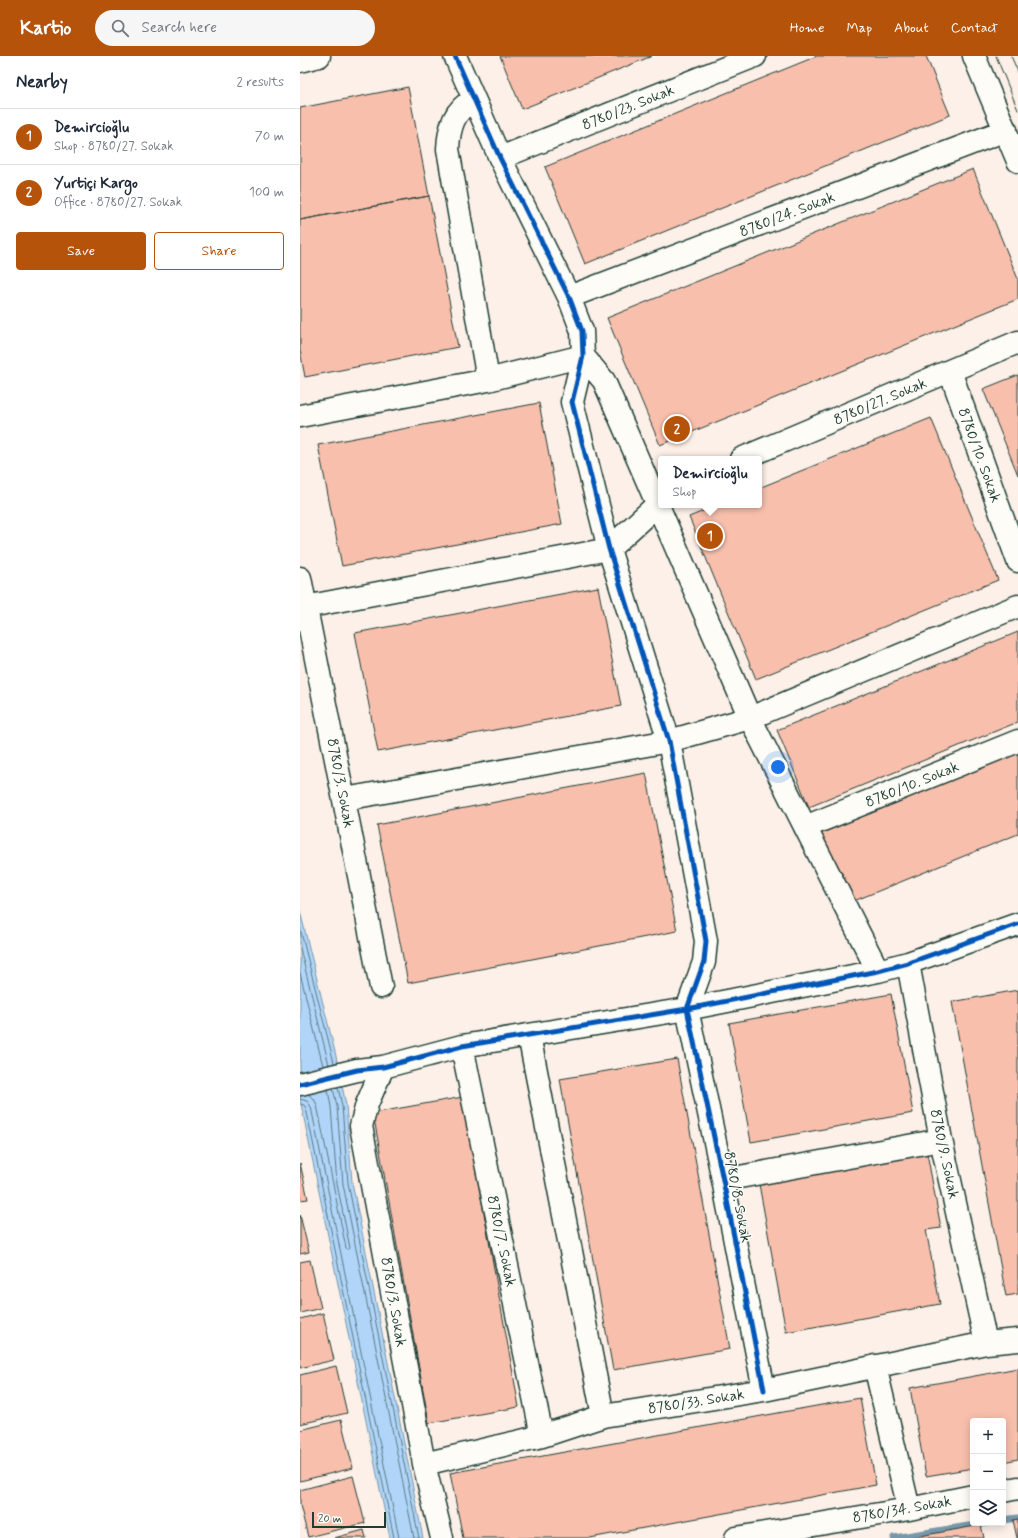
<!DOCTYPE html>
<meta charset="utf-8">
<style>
body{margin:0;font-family:Mynerve,sans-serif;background:#f6f6f7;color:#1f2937}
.controls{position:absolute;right:12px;bottom:12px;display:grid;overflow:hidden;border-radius:4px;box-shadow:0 2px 10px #0003}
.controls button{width:36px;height:36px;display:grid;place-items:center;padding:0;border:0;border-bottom:1px solid #e0e1e3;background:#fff;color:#1f2937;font:20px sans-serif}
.scale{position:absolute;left:12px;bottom:10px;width:74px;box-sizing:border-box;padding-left:4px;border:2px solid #1f3d34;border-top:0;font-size:11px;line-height:14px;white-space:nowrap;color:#1f3d34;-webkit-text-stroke:3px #fdfcf7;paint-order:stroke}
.you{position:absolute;left:478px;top:711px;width:14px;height:14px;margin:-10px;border:3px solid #fff;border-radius:50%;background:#1a73e8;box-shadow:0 0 0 6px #1a73e833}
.badge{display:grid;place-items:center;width:26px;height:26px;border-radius:50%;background:#b45309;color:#fff;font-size:13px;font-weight:700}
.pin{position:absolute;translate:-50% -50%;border:2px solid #fff;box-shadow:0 1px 4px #0006}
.popup{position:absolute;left:358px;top:400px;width:104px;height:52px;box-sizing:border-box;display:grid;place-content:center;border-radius:4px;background:#fff;filter:drop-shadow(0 1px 3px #0005);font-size:13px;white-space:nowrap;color:#747a83}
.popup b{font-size:15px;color:#1f2937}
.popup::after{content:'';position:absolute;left:50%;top:100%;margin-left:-8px;border:8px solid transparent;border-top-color:#fff}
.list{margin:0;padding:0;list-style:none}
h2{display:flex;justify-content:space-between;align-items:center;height:52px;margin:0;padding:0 16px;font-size:17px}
h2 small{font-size:13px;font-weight:400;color:#747a83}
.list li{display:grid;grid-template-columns:26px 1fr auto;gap:12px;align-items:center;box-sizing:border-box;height:56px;padding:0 16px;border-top:1px solid #e0e1e3}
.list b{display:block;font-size:15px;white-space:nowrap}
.list p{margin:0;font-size:13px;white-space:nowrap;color:#747a83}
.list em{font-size:13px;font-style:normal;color:#747a83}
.actions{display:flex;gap:8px;padding:12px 16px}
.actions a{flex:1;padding:9px 0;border:1px solid #b45309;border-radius:4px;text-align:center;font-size:14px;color:#b45309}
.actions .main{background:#b45309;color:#fff}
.icon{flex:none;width:22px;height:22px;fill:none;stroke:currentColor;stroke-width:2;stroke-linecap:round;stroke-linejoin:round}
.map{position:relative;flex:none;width:718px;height:1482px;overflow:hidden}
header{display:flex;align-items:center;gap:24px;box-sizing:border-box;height:56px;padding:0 20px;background:#b45309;color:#fff}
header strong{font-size:19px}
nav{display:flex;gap:22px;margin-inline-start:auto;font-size:14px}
.search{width:280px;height:36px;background:#f6f6f7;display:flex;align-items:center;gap:10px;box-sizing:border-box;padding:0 14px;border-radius:22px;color:#747a83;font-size:15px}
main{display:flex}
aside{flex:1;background:#fff}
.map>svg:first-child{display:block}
.water{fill:#b0d5f9;stroke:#7698aa}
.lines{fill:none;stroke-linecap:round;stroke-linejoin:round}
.shore{stroke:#597a83;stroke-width:1}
.stream{stroke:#7698aa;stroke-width:7}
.building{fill:#f8bfad;stroke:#1f3d34}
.minor-casing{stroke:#1f3d34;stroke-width:25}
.minor{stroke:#fdfcf7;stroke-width:22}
.tram{stroke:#1f3d34;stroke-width:1}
.cycleway-casing{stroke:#fdfcf7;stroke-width:8}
.cycleway{stroke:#0057b8;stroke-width:5}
.labels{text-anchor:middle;stroke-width:3;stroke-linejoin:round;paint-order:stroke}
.street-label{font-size:15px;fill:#1f3d34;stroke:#fdfcf7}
</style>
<header>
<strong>Kartio</strong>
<div class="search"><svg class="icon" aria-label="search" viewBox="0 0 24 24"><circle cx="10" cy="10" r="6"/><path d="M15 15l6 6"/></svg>Search here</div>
<nav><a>Home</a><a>Map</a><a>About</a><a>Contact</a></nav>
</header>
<main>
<aside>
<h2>Nearby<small>2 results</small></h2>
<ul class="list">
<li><span class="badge">1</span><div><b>Demircioğlu</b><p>Shop · 8780/27. Sokak</p></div><em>70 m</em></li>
<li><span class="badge">2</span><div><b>Yurtiçi Kargo</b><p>Office · 8780/27. Sokak</p></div><em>100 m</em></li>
</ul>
<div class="actions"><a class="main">Save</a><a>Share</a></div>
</aside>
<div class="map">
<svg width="718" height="1482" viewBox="0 0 718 1482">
<rect width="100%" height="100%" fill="#fcf0e8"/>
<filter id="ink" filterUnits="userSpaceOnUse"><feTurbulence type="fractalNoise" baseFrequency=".025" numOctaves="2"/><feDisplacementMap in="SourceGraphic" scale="8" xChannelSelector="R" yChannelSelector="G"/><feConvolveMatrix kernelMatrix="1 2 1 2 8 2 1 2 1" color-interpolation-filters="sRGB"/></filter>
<g filter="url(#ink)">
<!-- water -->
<path class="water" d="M0,855L36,1000L46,1049L52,1126L123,1482H90L0,1043Z"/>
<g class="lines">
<!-- shore -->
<path class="shore" d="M0,872L34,1007
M0,892L29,1009
M0,917L23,1010
M38,1031L42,1050L48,1127L119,1482
M33,1032L37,1050L43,1128L114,1482
M8,1038L14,1043L17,1049L46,1192L48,1194L50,1192L37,1128L31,1051L28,1034
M0,1043L7,1045L11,1051L99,1482
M0,1048L4,1049L6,1052L94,1482"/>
<!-- stream -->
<path class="stream" d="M703,1464L718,1462
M594,1482L687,1467"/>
</g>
<!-- building -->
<path class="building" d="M200,0H352L222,53Z
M517,0H626L650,59L285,208L245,111Z
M108,31L129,140L0,164V52Z
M673,113L718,223V243L360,389L307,262Z
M129,140L158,291L5,321L0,294V164Z
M718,319V419L683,333Z
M239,347L262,468L42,510L18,389Z
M631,362L698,524L456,623L389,461L418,449H459V432Z
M298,531L321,650L78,696L55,577Z
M718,576V666L509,751L477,674Z
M718,697V778L549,847L520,778Z
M346,717L377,875L108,927L77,769Z
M718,934V1238L706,1240L652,946Z
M591,938L613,1057L451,1086L429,967Z
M377,1003L430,1293L313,1314L260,1023Z
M163,1041L219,1351L129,1367L73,1057Z
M627,1097L641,1172L626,1174L640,1248L486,1276L459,1128Z
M0,1107L8,1143L0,1144Z
M0,1159L9,1196L0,1198Z
M10,1204L21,1252L0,1257V1206Z
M23,1257L34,1304L0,1312V1263Z
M36,1310L47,1357L0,1368V1319Z
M718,1312V1403L703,1406V1365H673V1412L626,1420L610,1332Z
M560,1342L576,1429L290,1482H163L150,1417Z
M41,1364L53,1412L0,1425V1374Z
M53,1420L65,1467L8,1481L0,1449V1434Z
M718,1463V1482H717L713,1464Z
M681,1469L684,1482H609Z
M64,1474L66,1482H34Z"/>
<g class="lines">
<defs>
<path id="minor" d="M155,0L200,102L269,241L282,275L283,300L272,346L309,493L369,685L406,885L404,906L387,953L423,1124L464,1334
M674,0L718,105
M0,5L19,0
M174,43C154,54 149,71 148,93L188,324
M200,102L455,0
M269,241L706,74
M283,300L304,325L450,662L578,915
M650,315L718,505
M0,360L188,324L283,300
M441,403L718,286
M0,522L81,931
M5,551L309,493L361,445
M45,743L369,685L450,662L718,550
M505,771L718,685
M608,907L641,1084L686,1287
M229,979L303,1360
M162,990L242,1380
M83,1011L67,1048L61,1070L124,1408L142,1482
M0,1028L57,1014L83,1011L162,990L387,953L578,915L608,907L718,868
M423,1124L641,1084
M575,1310L609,1453
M124,1408L242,1380L303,1360L464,1334L686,1287L718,1284
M703,1435L718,1432
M436,1482L609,1453L673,1440"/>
</defs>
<!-- minor casing -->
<use href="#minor" class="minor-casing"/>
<!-- minor -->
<use href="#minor" class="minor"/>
<!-- tram -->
<path class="tram" d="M696,0L718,54
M711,0L718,16"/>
<defs>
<path id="cycleway" d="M155,0L200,102L269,241L282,275L283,300L272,346L309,493L369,685L406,885L404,906L387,953L423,1124L464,1334
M0,1028L57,1014L83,1011L162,990L387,953L578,915L608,907L718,868"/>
</defs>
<!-- cycleway casing -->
<use href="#cycleway" class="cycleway-casing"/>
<!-- cycleway -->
<use href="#cycleway" class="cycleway"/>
</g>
</g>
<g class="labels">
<!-- street labels -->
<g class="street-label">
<text transform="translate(328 51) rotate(-22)" y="5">8780/23. Sokak</text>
<text transform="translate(487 158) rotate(-21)" y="5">8780/24. Sokak</text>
<text transform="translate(580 345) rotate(-23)" y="5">8780/27. Sokak</text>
<text transform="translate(680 399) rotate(70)" y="5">8780/10. Sokak</text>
<text transform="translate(41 727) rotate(79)" y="5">8780/3. Sokak</text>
<text transform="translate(612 728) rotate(-22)" y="5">8780/10. Sokak</text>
<text transform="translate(645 1098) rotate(78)" y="5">8780/9. Sokak</text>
<text transform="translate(438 1141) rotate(79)" y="5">8780/8. Sokak</text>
<text transform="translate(202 1185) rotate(78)" y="5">8780/7. Sokak</text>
<text transform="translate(94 1246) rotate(80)" y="5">8780/3. Sokak</text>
<text transform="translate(396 1345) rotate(-9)" y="5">8780/33. Sokak</text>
<text transform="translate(602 1453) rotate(-10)" y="5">8780/34. Sokak</text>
</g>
</g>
</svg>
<div class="controls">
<button>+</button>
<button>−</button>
<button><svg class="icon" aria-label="layers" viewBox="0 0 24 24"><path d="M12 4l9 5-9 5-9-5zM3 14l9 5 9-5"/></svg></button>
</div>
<div class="scale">20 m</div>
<div class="you"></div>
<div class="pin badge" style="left:410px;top:480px">1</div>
<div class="popup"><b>Demircioğlu</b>Shop</div>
<div class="pin badge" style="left:377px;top:373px">2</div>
</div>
</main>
